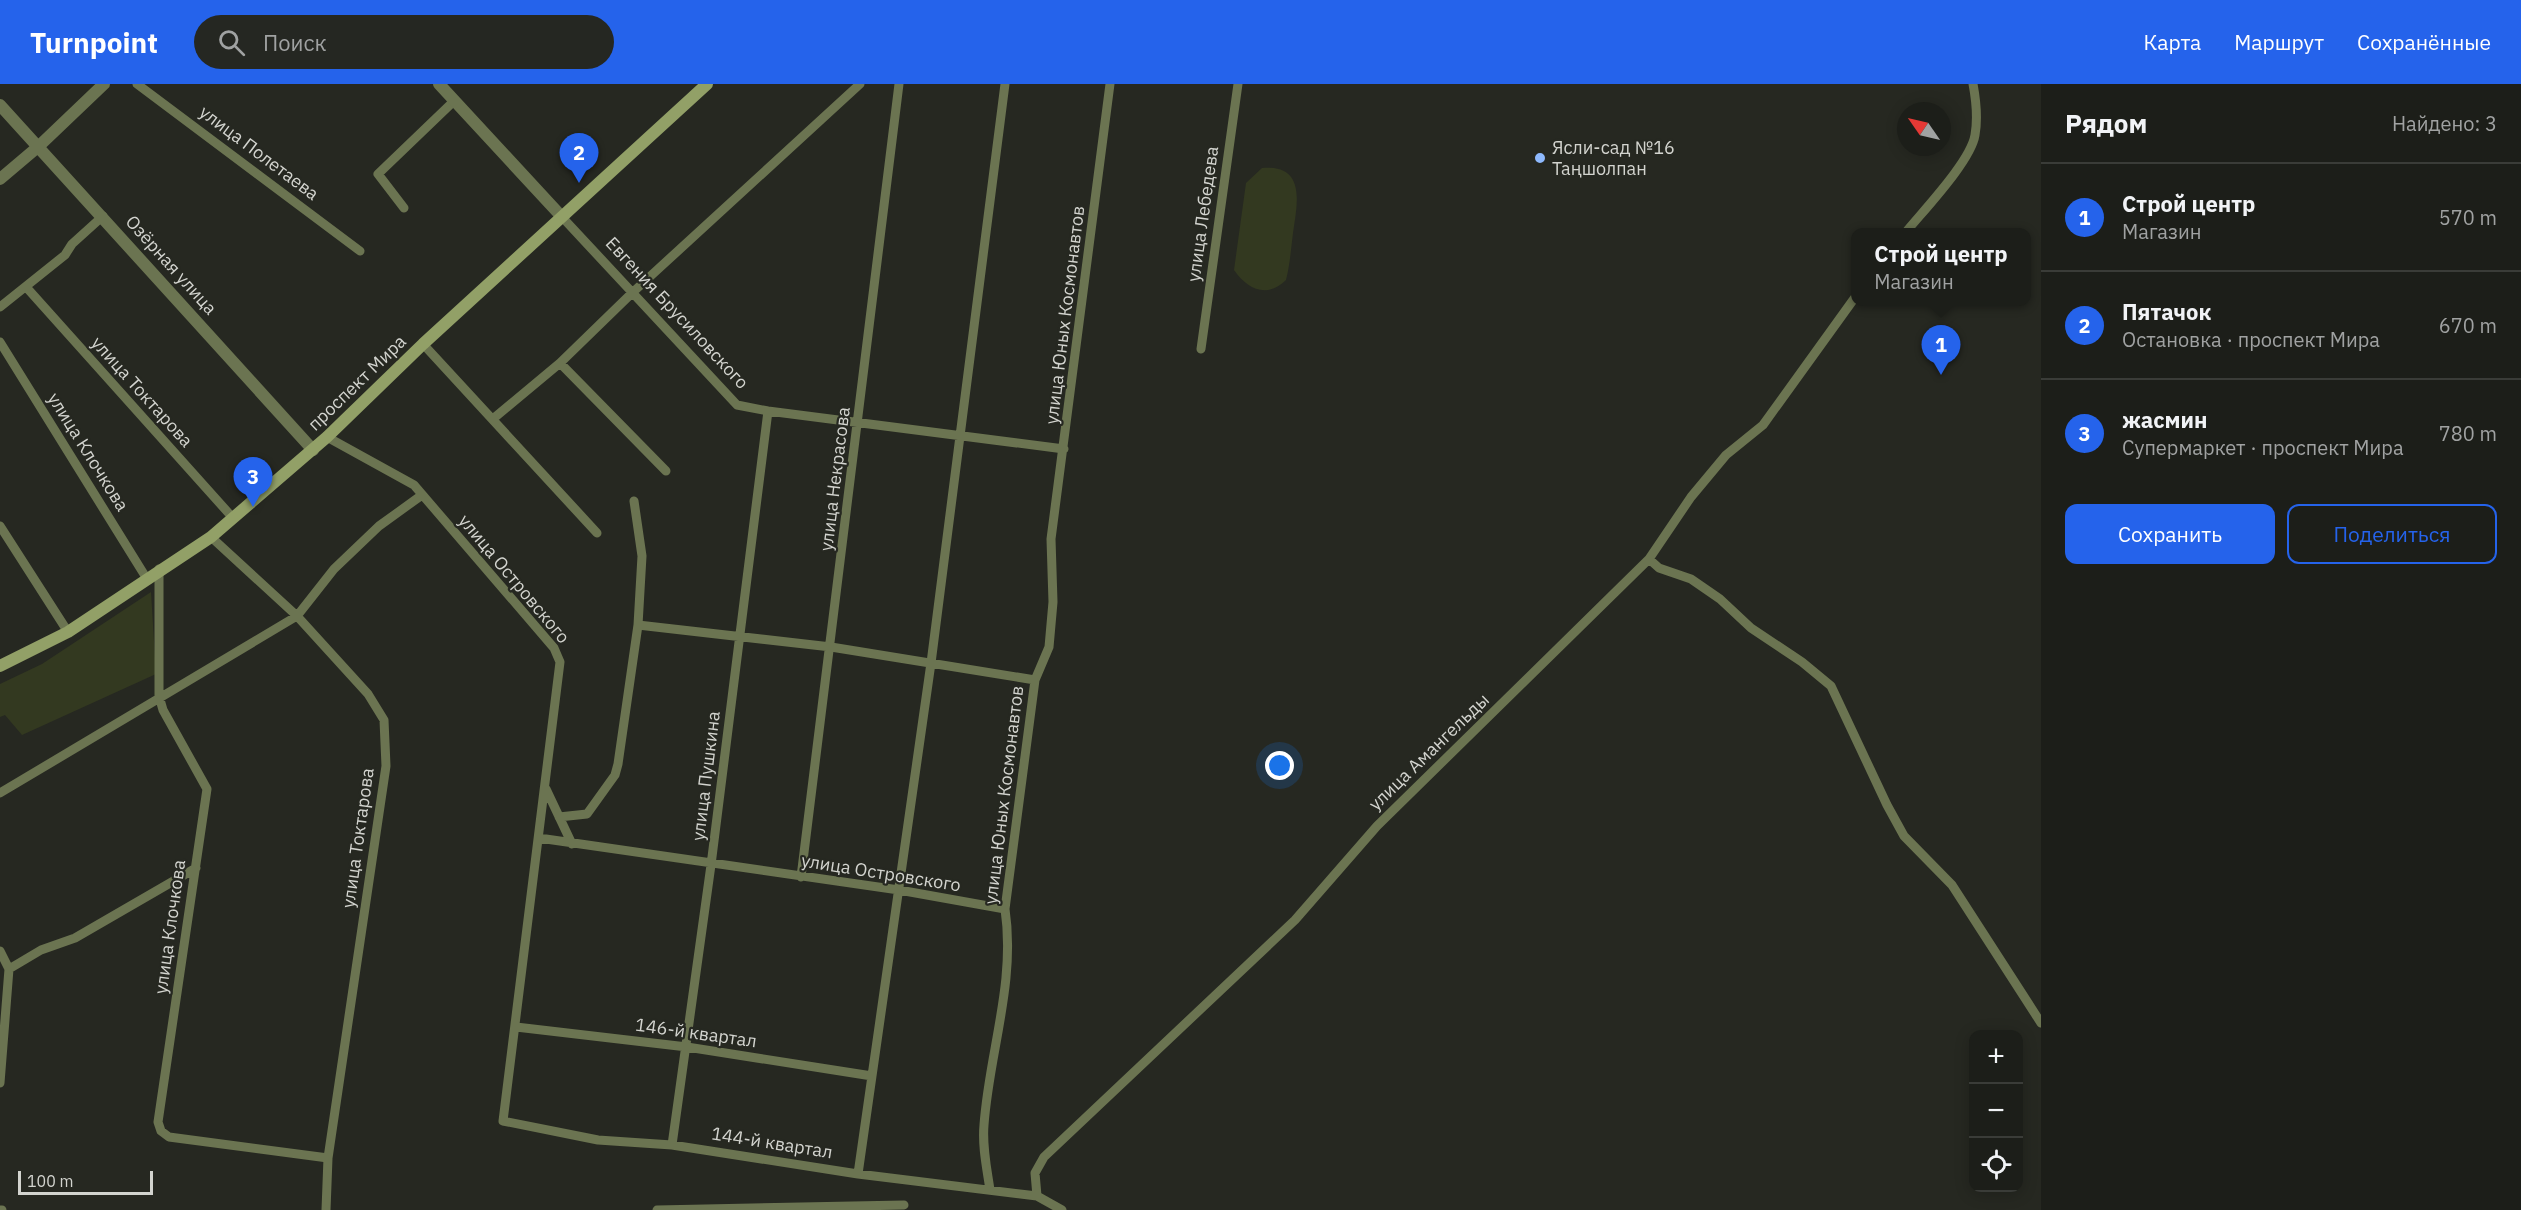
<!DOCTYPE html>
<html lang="ru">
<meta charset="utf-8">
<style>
body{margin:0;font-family:"IBM Plex Sans",sans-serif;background:#252722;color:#f1f3f6}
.controls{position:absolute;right:18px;bottom:18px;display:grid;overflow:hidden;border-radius:12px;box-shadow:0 3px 15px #0003}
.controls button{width:54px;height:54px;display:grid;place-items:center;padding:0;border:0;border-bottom:2px solid #3a3c38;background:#1c1e19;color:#f1f3f6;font:30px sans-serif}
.compass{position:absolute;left:1897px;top:18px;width:54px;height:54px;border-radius:50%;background:#1c1e19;box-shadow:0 3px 15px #0003;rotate:304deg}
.scale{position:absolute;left:18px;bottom:15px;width:135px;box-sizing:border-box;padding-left:6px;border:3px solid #d3d4cf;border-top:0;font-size:16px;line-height:21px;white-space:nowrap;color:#d3d4cf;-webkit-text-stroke:4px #262821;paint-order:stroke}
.you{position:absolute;left:1280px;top:682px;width:21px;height:21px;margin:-15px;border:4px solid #fff;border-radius:50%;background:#1a73e8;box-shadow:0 0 0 9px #1a73e833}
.badge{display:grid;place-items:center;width:39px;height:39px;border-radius:50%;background:#2563eb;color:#fff;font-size:20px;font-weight:700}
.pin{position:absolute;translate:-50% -50px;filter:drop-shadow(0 2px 3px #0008)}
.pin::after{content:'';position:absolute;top:32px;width:21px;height:18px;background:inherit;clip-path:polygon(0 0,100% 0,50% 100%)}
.popup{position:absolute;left:1851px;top:144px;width:180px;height:78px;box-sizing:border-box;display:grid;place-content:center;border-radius:12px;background:#1c1e19;filter:drop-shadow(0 2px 4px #0005);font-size:20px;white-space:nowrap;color:#a0a2a2}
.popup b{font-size:22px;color:#f1f3f6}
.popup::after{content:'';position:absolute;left:50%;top:100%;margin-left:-12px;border:12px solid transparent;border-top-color:#1c1e19}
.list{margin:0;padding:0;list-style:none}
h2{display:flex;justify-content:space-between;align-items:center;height:78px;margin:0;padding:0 24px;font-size:26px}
h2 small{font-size:20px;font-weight:400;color:#a0a2a2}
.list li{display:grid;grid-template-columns:39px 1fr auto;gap:18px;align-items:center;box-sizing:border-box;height:108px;padding:0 24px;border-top:2px solid #3a3c38}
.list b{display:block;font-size:22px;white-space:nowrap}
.list p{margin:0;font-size:20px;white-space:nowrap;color:#a0a2a2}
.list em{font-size:20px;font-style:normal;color:#a0a2a2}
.actions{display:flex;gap:12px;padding:18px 24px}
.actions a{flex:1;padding:14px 0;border:2px solid #2563eb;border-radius:12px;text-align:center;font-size:21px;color:#2563eb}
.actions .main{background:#2563eb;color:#fff}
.icon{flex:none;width:33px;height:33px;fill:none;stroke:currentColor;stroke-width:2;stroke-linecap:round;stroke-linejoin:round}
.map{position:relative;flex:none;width:2041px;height:1126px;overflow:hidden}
header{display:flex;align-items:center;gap:36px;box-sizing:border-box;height:84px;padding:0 30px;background:#2563eb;color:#fff}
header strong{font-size:28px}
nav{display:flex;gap:33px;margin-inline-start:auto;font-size:21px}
.search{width:420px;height:54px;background:#252722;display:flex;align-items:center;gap:15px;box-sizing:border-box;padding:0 21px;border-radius:33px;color:#a0a2a2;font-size:22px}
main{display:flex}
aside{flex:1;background:#1c1e19}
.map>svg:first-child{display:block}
.green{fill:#333920}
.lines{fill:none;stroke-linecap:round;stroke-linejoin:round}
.minor{stroke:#6b7451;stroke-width:9}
.tertiary{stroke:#6b7451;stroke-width:12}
.secondary{stroke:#92a067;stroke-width:12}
.poi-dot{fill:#8eb9fd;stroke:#262821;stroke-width:2}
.labels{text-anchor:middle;stroke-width:4.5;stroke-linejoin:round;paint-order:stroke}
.poi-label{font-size:18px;fill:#d3d4cf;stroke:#262821;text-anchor:start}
.street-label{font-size:18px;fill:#d3d4cf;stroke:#262821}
</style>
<header>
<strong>Turnpoint</strong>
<div class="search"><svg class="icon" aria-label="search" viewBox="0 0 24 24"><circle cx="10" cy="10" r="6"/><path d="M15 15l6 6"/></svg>Поиск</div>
<nav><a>Карта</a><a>Маршрут</a><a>Сохранённые</a></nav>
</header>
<main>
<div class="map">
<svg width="2041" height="1126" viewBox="0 0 2041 1126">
<rect width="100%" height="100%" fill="#262821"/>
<!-- green -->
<path class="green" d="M1262,84C1307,80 1297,121 1293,149C1291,165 1290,180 1286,196C1267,215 1247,205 1234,186L1246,99Z
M151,508L156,590L22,651L5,631L0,633V600L42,580Z"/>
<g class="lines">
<!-- minor -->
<path class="minor" d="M137,0L360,167
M404,124L378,90L454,17
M562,133L737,321L768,327L1064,365
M1906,148C1923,127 1971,77 1975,51C1978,34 1976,16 1973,0
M27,204L233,434
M0,223L65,171L72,160L103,132
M0,258L147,495
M423,260L597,449
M1201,265L1238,0
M560,279L666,387
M494,334L560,279L632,209L860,0
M327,353L414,401L554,564L560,578L503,1037L598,1056L672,1061L858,1090L1037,1112
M0,442L68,548
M211,453L297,532L368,610L384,636L386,682L328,1074L326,1126
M1649,475L1659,484L1691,495L1720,515L1751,544L1802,578L1831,602L1887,721L1904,752L1952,801L2041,939
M159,485V612L163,626L207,705L158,1038L161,1047L169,1053L328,1074
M638,541L831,563L1035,596
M546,705L572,760
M0,709L297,532L334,485L379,442L422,411
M559,733L587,730L615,691L618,680L638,541L642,472L634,417
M539,754L899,806L1005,825
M801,793L899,0
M0,867L9,885L0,999
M9,885L41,866L75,854L196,784
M516,943L687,963L872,992
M672,1061L711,781L768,327
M858,1090L931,579L1005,0
M990,1106C987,1085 982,1063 984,1041C989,969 1016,899 1005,825L1035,596L1049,563L1053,518L1051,455L1110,0
M0,1126H2
M657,1126L904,1121
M1062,1126L1037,1112L1035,1089L1044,1073L1295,836L1377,742L1649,475L1691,413L1726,371L1763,341L1856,212"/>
<!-- tertiary -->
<path class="tertiary" d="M439,0L562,133
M0,21L313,366
M0,95L39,62L104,0"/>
<!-- secondary -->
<path class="secondary" d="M0,582L68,548L211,453L327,353L423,260L707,0"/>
</g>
<!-- markers -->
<circle class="poi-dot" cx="1540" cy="74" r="6"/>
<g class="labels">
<!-- poi labels -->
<g class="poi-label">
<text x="1552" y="70">Ясли-сад №16<tspan x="1552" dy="21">Таңшолпан</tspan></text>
</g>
<!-- street labels -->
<g class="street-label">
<text transform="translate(259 69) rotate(37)" y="6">улица Полетаева</text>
<text transform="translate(1203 130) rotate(-82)" y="6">улица Лебедева</text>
<text transform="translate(171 181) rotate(48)" y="6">Озёрная улица</text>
<text transform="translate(677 229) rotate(47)" y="6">Евгения Брусиловского</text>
<text transform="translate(1065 231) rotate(-83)" y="6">улица Юных Космонавтов</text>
<text transform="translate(357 299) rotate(-44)" y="6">проспект Мира</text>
<text transform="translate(142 308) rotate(48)" y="6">улица Токтарова</text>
<text transform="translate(88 368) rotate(58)" y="6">улица Клочкова</text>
<text transform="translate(835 395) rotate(-83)" y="6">улица Некрасова</text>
<text transform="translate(514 495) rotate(50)" y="6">улица Островского</text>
<text transform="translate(1429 668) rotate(-44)" y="6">улица Амангельды</text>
<text transform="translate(706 692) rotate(-83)" y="6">улица Пушкина</text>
<text transform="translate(1004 711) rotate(-83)" y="6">улица Юных Космонавтов</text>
<text transform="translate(358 754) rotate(-82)" y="6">улица Токтарова</text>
<text transform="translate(881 789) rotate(9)" y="6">улица Островского</text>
<text transform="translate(170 843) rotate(-82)" y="6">улица Клочкова</text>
<text transform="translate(696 949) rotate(8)" y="6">146-й квартал</text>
<text transform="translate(772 1059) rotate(9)" y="6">144-й квартал</text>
</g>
</g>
</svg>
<div class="controls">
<button>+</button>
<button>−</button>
<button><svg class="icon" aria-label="locate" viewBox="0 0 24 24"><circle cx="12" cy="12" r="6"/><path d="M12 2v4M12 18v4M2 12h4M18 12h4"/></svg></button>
</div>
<svg class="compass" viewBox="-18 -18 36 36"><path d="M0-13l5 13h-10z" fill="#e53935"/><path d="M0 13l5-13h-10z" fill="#a0a2a2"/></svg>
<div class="scale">100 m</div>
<div class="you"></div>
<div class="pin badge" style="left:1941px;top:291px">1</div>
<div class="popup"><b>Строй центр</b>Магазин</div>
<div class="pin badge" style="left:579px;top:99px">2</div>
<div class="pin badge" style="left:253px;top:423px">3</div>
</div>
<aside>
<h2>Рядом<small>Найдено: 3</small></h2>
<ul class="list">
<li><span class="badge">1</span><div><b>Строй центр</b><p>Магазин</p></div><em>570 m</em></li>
<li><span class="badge">2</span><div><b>Пятачок</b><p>Остановка · проспект Мира</p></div><em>670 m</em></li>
<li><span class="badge">3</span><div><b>жасмин</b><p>Супермаркет · проспект Мира</p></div><em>780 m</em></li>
</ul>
<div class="actions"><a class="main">Сохранить</a><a>Поделиться</a></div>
</aside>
</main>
